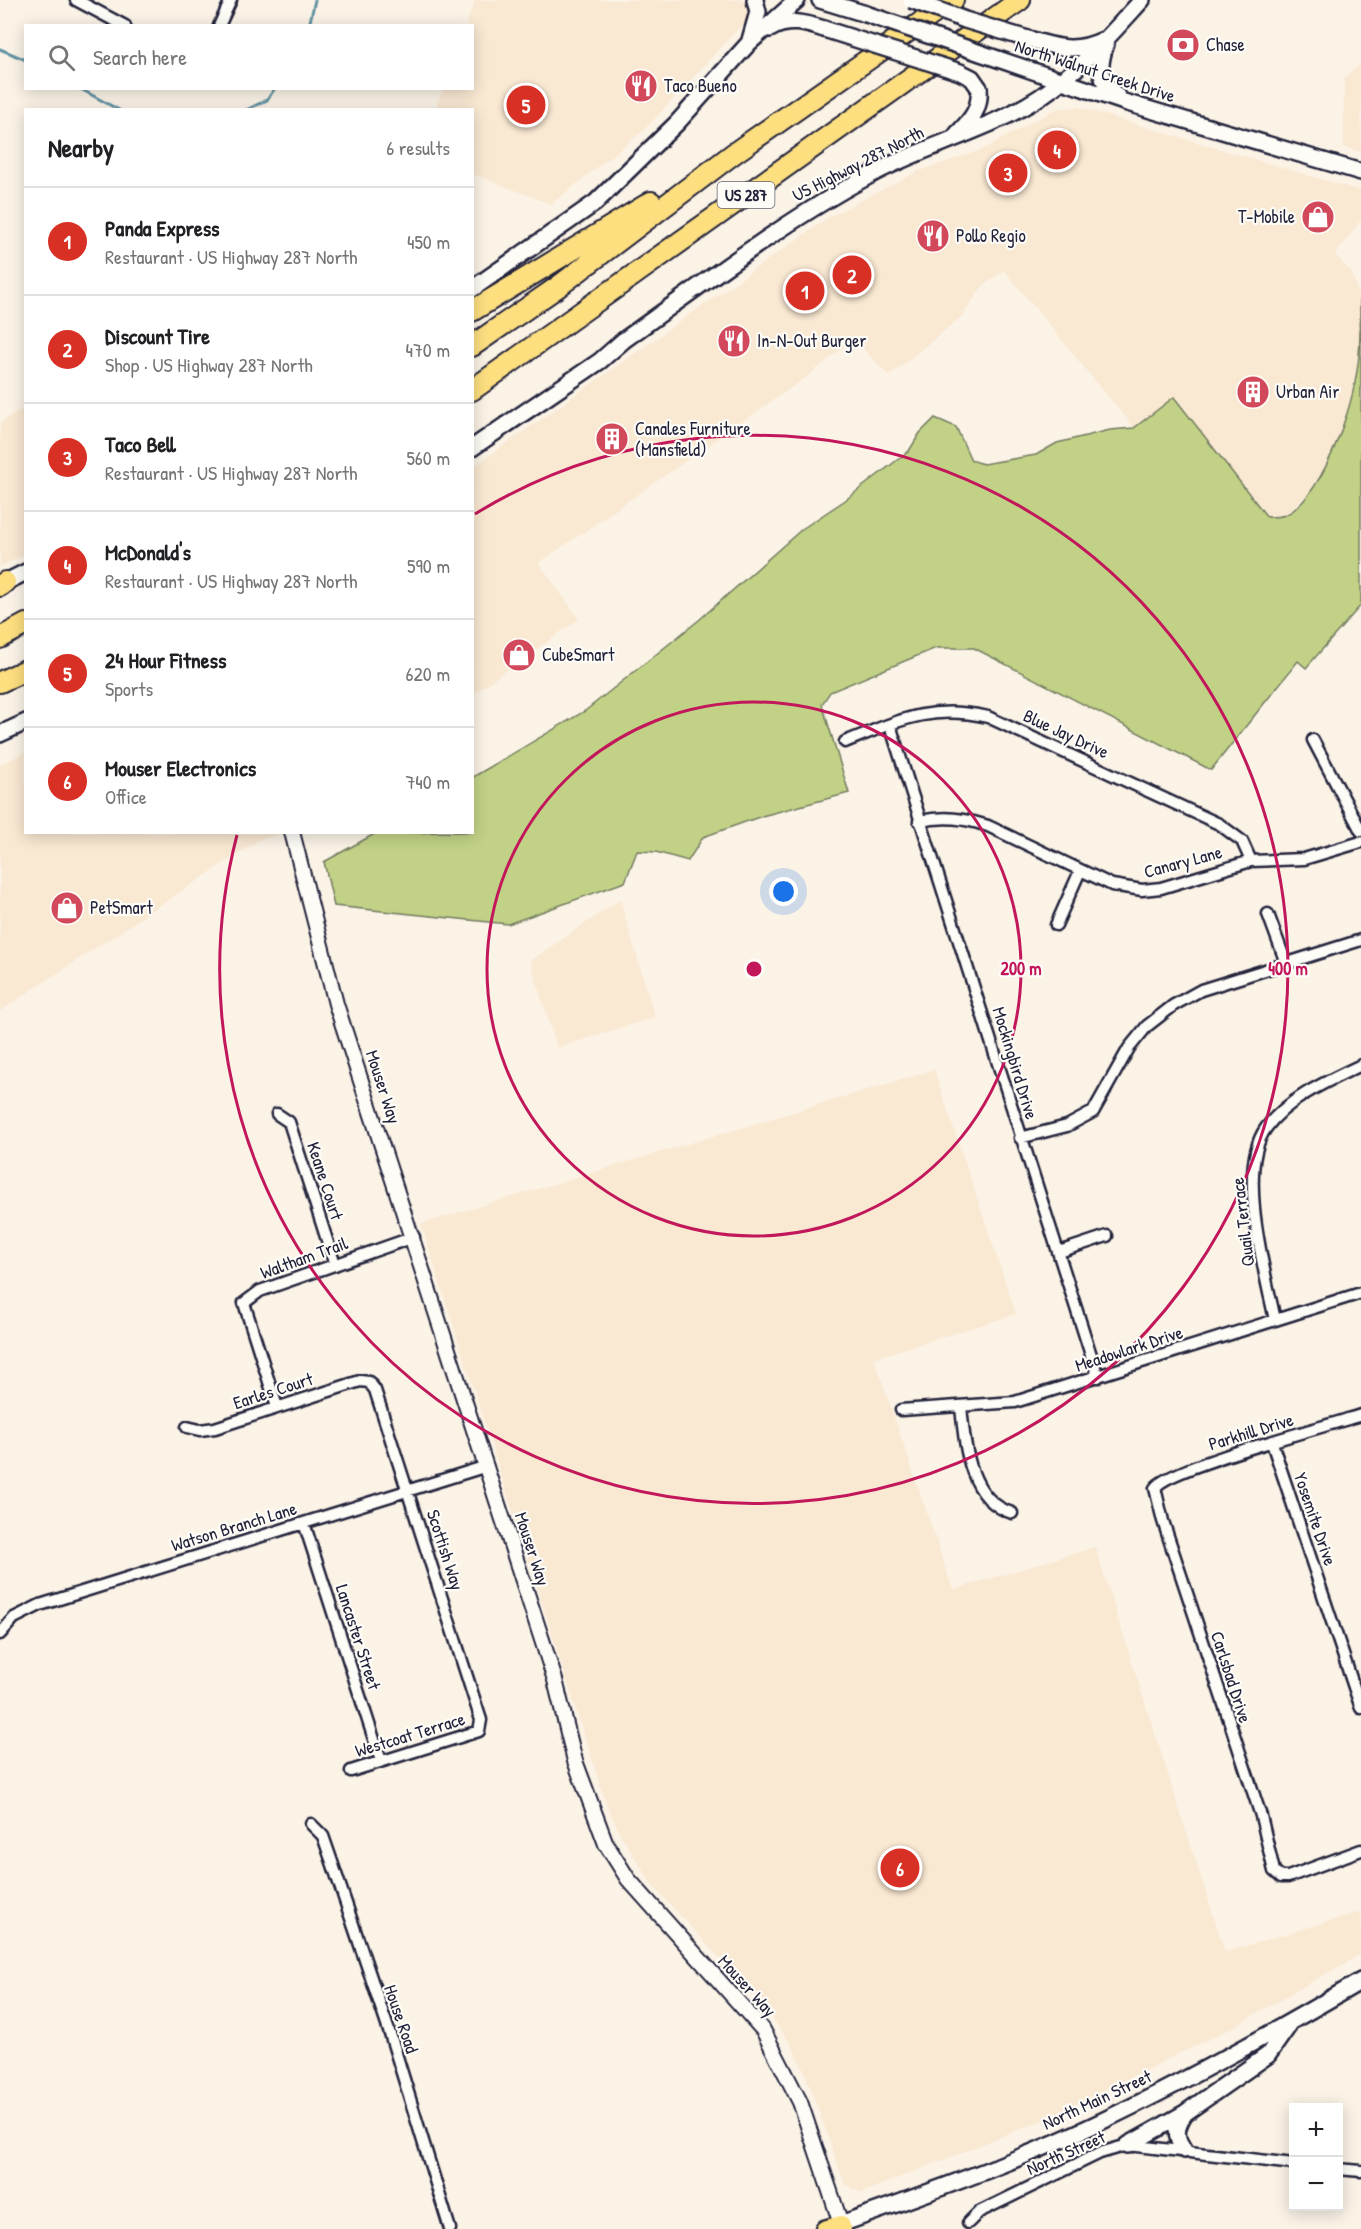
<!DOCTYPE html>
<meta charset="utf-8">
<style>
body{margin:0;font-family:"Patrick Hand",sans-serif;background:#f6f6f6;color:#202124}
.controls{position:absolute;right:18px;bottom:18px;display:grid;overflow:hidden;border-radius:0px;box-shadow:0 3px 15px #0003}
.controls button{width:54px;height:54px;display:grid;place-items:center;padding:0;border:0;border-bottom:2px solid #e0e0e0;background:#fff;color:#202124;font:30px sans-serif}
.you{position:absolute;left:784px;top:892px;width:21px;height:21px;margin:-15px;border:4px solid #fff;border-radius:50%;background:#1a73e8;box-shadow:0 0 0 9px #1a73e833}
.badge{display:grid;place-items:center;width:39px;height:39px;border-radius:50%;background:#d93025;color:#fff;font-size:20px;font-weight:700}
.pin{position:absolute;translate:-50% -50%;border:3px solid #fff;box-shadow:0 2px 6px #0006}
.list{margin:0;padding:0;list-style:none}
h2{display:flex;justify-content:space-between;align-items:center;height:78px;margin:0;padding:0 24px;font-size:26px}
h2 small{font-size:20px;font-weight:400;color:#757577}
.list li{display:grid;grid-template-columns:39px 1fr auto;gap:18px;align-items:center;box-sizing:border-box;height:108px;padding:0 24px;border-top:2px solid #e0e0e0}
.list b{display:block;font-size:22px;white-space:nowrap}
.list p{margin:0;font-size:20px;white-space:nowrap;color:#757577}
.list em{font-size:20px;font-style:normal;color:#757577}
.icon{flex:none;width:33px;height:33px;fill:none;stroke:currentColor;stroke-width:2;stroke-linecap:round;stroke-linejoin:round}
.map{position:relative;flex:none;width:1361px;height:2229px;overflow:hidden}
.search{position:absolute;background:#fff;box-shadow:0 3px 15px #0003;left:24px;top:24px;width:450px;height:66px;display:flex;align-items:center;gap:15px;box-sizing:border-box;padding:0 21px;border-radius:0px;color:#757577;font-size:22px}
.panel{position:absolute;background:#fff;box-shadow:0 3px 15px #0003;left:24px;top:108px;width:450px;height:726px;border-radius:0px}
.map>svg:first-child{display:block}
.built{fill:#f9e8d2}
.green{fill:#c1d286;stroke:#727a60;stroke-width:1.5}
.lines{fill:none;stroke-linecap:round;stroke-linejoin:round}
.stream{stroke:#6393a3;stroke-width:3}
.minor-casing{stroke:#22223b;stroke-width:15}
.tertiary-casing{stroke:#22223b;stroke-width:18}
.secondary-casing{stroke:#22223b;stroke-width:20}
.primary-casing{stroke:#22223b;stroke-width:21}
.motorway-casing{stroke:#22223b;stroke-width:24}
.minor{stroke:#fdfcf7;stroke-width:10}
.tertiary{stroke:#fdfcf7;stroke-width:14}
.secondary{stroke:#fdfcf7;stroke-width:15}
.primary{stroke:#fddf80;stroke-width:16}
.motorway{stroke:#fddf80;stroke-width:20}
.secondary-bridge-casing{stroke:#22223b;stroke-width:20;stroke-linecap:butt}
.secondary-bridge{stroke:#fdfcf7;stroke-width:15}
.ring{fill:none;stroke:#c2185b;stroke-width:3}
.labels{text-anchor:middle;stroke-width:4.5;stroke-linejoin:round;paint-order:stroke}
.shield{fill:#fdfcf7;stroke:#646373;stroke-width:1.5}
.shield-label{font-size:16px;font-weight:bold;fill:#22223b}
.poi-label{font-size:18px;fill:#22223b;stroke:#fdfcf7;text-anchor:start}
.street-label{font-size:18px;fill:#22223b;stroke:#fdfcf7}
.centre{fill:#c2185b;stroke:#fdfcf7;stroke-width:3}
.ring-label{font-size:18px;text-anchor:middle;font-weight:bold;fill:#c2185b;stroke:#fdfcf7;stroke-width:4.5;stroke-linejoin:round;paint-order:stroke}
</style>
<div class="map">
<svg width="1361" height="2229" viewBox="0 0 1361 2229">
<rect width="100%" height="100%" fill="#fbf3e6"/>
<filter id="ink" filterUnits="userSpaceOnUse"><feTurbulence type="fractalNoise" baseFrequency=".0167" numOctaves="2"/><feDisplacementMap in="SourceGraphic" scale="12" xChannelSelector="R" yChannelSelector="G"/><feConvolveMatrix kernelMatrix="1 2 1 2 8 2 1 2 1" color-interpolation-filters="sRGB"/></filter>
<g filter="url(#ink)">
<!-- built -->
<path class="built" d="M475,0H745L751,8L749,17L644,130L551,204L473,174L472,110H435L443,89L472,88V26L466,25Z
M1361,64V152L1344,147V78Z
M1078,107L1361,191V220L1335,255L1352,273L1360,299V334L1356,376L1347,419L1328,462L1310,492L1285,515L1267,517L1174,397L1134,428L1004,270L982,287L961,317L889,376L854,339L805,378L539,563L579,619L473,694L472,468L829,217L917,172L984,149L1056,109Z
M25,407V554L0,567V423Z
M25,752L26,832L280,834L259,840L0,1011V765Z
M620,900L655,1017L557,1048L530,961Z
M934,1070L1016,1314L874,1358L953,1590L1095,1547L1225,1952L1361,1912V1954L1227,2030L1050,2117L861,2193L845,2184L804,2070L791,2044L762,2004L653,1886L621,1835L607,1806L421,1224Z"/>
<!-- green -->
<path class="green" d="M1360,299H1361V605L1306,668L1298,661L1211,770L974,648H936L830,692L822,704L849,793L762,816L703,837L688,861L656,852L637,851L625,882L508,924L334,906L324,862L376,833L472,832L473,777L585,711L699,620L802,529L844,501L909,451L920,433L935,418L956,427L971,460L983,464L1036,455L1057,443L1110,430L1134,428L1174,397L1267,517C1272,517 1280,517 1285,515C1321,499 1350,414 1356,377C1361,351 1360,325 1360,299Z"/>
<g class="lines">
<!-- stream -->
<path class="stream" d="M309,26L315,0
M0,49L26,60
M79,88L119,110
M246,110L267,100L275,88"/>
<defs>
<path id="minor" d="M76,0L125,26
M219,26L231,0
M890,725L1098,1377
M1313,740L1361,831
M845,742C898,721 929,704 988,717L1219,824L1242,841L1251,861
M919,821C945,816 963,818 988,826L1112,885L1142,890L1161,888L1251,861L1304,859L1361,842
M1268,914L1286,963
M1056,925L1080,871
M277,1114L289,1122L335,1265
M1020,1138L1067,1126L1093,1112L1129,1048L1147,1026L1174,1005L1201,990L1361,940
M1059,1252L1107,1236
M1275,1320C1265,1272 1236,1169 1266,1128C1288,1098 1328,1081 1361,1065
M277,1407L244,1303L260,1291L414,1237
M961,1407C965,1446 969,1500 1012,1513
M901,1410L1015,1402L1361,1293
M1361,1415C1328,1426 1166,1468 1155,1488L1163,1521L1261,1816L1274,1871L1281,1877H1288L1361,1850
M187,1427L200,1430L215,1428L360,1381L369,1382L375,1390L481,1720L479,1731L351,1771
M1272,1443L1361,1708
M304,1523L381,1761
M0,1634L14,1618L40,1605L487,1466
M311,1824L323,1836L332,1862L391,2037L450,2229
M1338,2169L1361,2171
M968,2223L979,2212L1100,2153L1128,2145L1294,2164"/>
<path id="tertiary" d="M292,832L336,1004L555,1680L575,1761L606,1844L628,1879L763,2030L800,2102L841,2224"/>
<path id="secondary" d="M820,0L866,14
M770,29C788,18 805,23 824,29
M1028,39C1058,47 1073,54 1103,40
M750,40L758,12L755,0
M1106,44C1097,68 1099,82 1119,98
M998,59L1124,102L1361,172
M957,134C971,120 981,109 979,88
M472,289L595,203L677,123L749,43L797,0
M472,448L600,361L624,340C707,281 788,218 878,171C931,144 991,129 1040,97C1080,70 1110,35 1142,0
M0,585L26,572
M0,734L26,722
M1128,2145L1185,2113L1268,2055L1287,2028
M1184,2150C1174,2136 1176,2127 1185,2113
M841,2224C926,2193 1014,2163 1096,2124C1187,2081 1274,2032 1361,1981"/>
<path id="primary" d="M824,2229L841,2224L843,2229"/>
<path id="motorway" d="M472,311L651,202
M472,346L559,286L733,154L953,0
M472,390L1020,0
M0,586L5,582
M0,638L26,624
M0,682L26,670"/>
</defs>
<!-- minor casing -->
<use href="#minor" class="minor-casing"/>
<!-- tertiary casing -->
<use href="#tertiary" class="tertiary-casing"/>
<!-- secondary casing -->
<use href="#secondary" class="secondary-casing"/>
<!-- primary casing -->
<use href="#primary" class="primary-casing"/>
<!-- motorway casing -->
<use href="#motorway" class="motorway-casing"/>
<!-- minor -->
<use href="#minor" class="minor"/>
<!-- tertiary -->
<use href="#tertiary" class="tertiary"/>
<!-- secondary -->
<use href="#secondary" class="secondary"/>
<!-- primary -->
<use href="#primary" class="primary"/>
<!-- motorway -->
<use href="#motorway" class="motorway"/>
<defs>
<path id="secondary-bridge" d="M911,0L965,20L1028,39
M866,14L998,59
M824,29L960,72L972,78L979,88"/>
</defs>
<!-- secondary-bridge casing -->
<use href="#secondary-bridge" class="secondary-bridge-casing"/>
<!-- secondary-bridge -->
<use href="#secondary-bridge" class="secondary-bridge"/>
</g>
</g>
<!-- distance rings -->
<g class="ring">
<circle cx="754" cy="969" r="267"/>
<path d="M475 514A534 534 0 1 1 237 835"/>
</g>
<!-- icons -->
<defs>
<symbol id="bank-disc" viewBox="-11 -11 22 22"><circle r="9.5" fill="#d1495b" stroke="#fdfcf7"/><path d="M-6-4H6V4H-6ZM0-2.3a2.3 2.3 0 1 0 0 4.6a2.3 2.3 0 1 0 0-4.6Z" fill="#fff"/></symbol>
<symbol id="restaurant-disc" viewBox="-11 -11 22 22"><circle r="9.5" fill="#d1495b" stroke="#fdfcf7"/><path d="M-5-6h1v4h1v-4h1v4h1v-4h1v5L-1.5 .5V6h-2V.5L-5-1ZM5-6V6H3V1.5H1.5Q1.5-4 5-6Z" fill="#fff"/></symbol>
<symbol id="shop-disc" viewBox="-11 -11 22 22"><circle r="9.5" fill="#d1495b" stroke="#fdfcf7"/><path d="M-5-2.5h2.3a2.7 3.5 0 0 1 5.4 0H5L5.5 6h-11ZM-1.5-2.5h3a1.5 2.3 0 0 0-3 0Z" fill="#fff"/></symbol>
<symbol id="building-disc" viewBox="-11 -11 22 22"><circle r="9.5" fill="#d1495b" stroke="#fdfcf7"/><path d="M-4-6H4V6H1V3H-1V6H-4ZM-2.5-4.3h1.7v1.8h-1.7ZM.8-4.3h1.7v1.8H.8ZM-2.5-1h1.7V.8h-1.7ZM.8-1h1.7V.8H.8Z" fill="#fff"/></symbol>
</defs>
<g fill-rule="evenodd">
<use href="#bank-disc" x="1164" y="26" width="38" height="38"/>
<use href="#restaurant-disc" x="622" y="67" width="38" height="38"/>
<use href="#shop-disc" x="1299" y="198" width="38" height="38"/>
<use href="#restaurant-disc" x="914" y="217" width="38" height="38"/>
<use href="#restaurant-disc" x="715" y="322" width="38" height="38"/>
<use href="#building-disc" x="1234" y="373" width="38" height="38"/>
<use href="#building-disc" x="593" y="420" width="38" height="38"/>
<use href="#shop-disc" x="500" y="636" width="38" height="38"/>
<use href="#shop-disc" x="48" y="889" width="38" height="38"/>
</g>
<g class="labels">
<!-- shield labels -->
<rect class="shield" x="717.5" y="182" width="57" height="26" rx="4.5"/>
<g class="shield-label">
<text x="746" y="201">US 287</text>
</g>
<!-- poi labels -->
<g class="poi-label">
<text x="1206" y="51">Chase</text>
<text x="664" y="92">Taco Bueno</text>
<text x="1295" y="223" text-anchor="end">T-Mobile</text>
<text x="956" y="242">Pollo Regio</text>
<text x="757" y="347">In-N-Out Burger</text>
<text x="1276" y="398">Urban Air</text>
<text x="635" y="435">Canales Furniture<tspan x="635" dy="21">(Mansfield)</tspan></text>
<text x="542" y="661">CubeSmart</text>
<text x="90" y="914">PetSmart</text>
</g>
<!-- street labels -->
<g class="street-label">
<text transform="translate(1095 71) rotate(18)" y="6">North Walnut Creek Drive</text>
<text transform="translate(858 164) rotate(-27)" y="6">US Highway 287 North</text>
<text transform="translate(1066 734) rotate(25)" y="6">Blue Jay Drive</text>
<text transform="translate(1183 862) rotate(-15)" y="6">Canary Lane</text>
<text transform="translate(1015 1063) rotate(73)" y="6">Mockingbird Drive</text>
<text transform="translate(383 1087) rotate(72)" y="6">Mouser Way</text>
<text transform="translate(325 1181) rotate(72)" y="6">Keane Court</text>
<text transform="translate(1243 1222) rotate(-97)" y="6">Quail Terrace</text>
<text transform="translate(304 1258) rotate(-20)" y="6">Waltham Trail</text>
<text transform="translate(1129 1349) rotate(-18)" y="6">Meadowlark Drive</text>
<text transform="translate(273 1391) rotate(-18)" y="6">Earles Court</text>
<text transform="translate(1251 1432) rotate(-17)" y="6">Parkhill Drive</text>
<text transform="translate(1315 1519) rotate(71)" y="6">Yosemite Drive</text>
<text transform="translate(234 1527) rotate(-17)" y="6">Watson Branch Lane</text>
<text transform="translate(532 1549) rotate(72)" y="6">Mouser Way</text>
<text transform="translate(445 1550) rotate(72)" y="6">Scottish Way</text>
<text transform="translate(358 1637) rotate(72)" y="6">Lancaster Street</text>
<text transform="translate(1231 1677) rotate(72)" y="6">Carlsbad Drive</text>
<text transform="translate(410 1735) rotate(-17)" y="6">Westcoat Terrace</text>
<text transform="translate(747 1986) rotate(48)" y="6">Mouser Way</text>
<text transform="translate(401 2019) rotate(71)" y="6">House Road</text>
<text transform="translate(1097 2100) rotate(-25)" y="6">North Main Street</text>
<text transform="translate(1066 2153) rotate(-24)" y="6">North Street</text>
</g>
</g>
<circle cx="754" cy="969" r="9" class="centre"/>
<g class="ring-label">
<text x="1021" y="975">200 m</text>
<text x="1288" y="975">400 m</text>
</g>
</svg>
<div class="controls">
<button>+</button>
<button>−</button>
</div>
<div class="you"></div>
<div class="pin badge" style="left:805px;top:291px">1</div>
<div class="pin badge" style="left:852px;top:275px">2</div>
<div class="pin badge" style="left:1008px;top:173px">3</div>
<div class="pin badge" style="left:1057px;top:150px">4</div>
<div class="pin badge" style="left:526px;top:105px">5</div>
<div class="pin badge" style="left:900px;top:1868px">6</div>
<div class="search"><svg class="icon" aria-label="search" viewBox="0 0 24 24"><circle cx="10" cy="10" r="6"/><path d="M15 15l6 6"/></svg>Search here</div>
<section class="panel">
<h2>Nearby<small>6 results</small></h2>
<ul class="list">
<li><span class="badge">1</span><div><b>Panda Express</b><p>Restaurant · US Highway 287 North</p></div><em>450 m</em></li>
<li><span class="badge">2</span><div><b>Discount Tire</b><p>Shop · US Highway 287 North</p></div><em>470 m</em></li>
<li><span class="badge">3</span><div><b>Taco Bell</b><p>Restaurant · US Highway 287 North</p></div><em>560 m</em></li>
<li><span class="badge">4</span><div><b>McDonald's</b><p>Restaurant · US Highway 287 North</p></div><em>590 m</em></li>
<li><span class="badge">5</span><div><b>24 Hour Fitness</b><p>Sports</p></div><em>620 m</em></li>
<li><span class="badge">6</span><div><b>Mouser Electronics</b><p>Office</p></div><em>740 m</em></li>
</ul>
</section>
</div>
